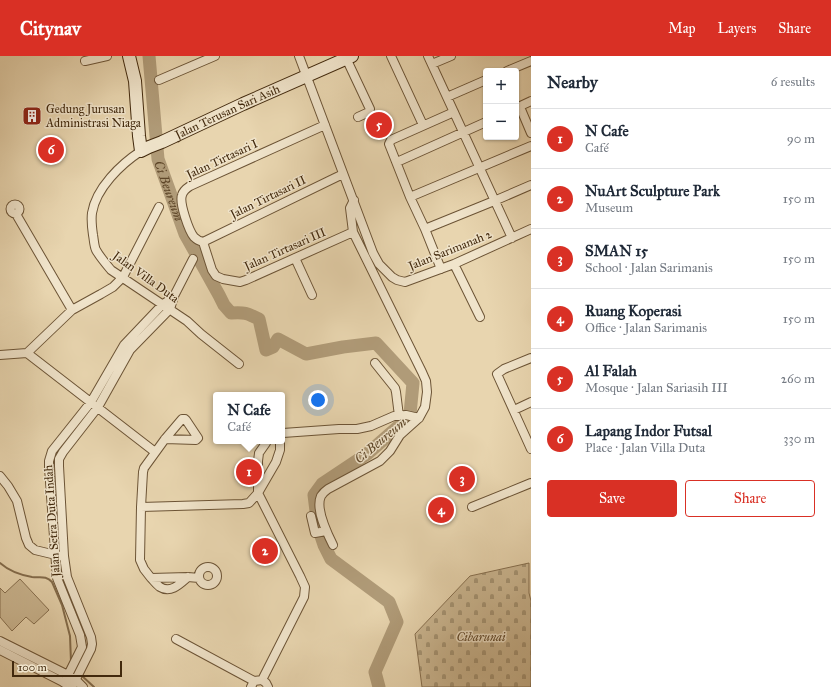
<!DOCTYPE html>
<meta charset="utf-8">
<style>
body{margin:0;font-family:"IM FELL Great Primer",serif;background:#f6f6f7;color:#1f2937}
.controls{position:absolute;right:12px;top:12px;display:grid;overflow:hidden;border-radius:4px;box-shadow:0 1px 3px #0004}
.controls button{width:36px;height:36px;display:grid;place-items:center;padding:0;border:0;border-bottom:1px solid #e0e1e3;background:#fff;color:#1f2937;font:20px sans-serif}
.scale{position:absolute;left:12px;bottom:10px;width:110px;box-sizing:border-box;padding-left:4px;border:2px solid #42290d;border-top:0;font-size:11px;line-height:14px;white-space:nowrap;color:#42290d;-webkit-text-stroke:3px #f0e4cb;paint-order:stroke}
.you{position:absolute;left:318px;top:344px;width:14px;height:14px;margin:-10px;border:3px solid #fff;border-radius:50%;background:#1a73e8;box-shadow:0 0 0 6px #1a73e833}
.badge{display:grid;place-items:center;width:26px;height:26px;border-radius:50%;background:#d93025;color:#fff;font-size:13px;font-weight:700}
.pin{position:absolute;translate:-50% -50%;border:2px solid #fff;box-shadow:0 1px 4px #0006}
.popup{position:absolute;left:213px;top:336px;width:72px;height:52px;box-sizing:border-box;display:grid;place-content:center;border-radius:4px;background:#fff;filter:drop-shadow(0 1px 3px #0005);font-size:13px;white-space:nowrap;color:#747a83}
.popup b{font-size:15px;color:#1f2937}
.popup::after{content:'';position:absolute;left:50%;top:100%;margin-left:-8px;border:8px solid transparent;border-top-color:#fff}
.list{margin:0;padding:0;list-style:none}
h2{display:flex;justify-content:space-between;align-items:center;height:52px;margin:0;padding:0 16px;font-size:17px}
h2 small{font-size:13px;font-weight:400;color:#747a83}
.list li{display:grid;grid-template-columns:26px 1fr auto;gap:12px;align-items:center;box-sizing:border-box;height:60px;padding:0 16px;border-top:1px solid #e0e1e3}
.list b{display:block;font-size:15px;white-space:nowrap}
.list p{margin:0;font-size:13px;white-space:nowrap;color:#747a83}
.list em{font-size:13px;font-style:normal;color:#747a83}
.actions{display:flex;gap:8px;padding:12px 16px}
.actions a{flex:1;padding:9px 0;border:1px solid #d93025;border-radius:4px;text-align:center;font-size:14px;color:#d93025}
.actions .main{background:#d93025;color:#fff}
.map{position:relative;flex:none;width:531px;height:631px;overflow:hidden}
header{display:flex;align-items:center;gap:24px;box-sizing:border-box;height:56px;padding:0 20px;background:#d93025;color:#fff}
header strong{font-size:19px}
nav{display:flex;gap:22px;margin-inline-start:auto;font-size:14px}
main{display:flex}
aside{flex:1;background:#fff}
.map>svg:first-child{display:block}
.cemetery{fill:url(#cemetery-stones);stroke:#877050}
.garden{fill:#ccb893;stroke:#877050}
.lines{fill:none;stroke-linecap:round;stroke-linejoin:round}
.stream{stroke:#846d4d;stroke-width:2}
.river{stroke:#b09b78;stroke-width:13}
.street-casing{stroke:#6c5436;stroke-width:10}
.secondary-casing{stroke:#42290d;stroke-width:14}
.street{stroke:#f0e4cb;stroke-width:8}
.secondary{stroke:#f0e4cb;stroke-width:12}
.labels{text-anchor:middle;stroke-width:3;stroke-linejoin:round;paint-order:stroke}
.poi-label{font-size:12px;fill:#42290d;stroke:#f0e4cb;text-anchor:start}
.street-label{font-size:12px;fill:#42290d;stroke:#f0e4cb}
.park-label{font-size:12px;font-style:italic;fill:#5e4628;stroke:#f0e4cb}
.water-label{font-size:13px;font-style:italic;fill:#5e4628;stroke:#f0e4cb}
</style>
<header>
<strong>Citynav</strong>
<nav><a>Map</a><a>Layers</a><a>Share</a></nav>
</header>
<main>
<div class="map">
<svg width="531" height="631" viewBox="0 0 531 631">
<defs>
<pattern id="cemetery-stones" width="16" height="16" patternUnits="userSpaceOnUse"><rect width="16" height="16" fill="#ccb893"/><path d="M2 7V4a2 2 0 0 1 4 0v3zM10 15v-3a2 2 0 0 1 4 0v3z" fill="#a79676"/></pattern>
</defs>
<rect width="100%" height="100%" fill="#e8d5af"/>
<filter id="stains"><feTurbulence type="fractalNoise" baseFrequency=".005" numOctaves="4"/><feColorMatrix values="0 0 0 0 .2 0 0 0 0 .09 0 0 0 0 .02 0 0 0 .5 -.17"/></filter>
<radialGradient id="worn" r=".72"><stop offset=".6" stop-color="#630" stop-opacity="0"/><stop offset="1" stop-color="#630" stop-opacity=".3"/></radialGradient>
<!-- cemetery -->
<path class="cemetery" d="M529,507V537L531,545V631H422L415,578L470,520Z"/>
<!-- garden -->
<path class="garden" d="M20,523L49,554L34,568L26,561L12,575L0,561V532L5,537Z"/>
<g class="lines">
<!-- stream -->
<path class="stream" d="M0,507C9,515 20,519 32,521C40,522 46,519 52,526L62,549L70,580L71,606
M81,619L94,631"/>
<!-- river -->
<path class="river" id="s1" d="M149,0L158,103L185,178L219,239L224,249L231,257C244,256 247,257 259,263L266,294L273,291L278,283L306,298L343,291L376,287L413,327L410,358L407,363L367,398L322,428L314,439L318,471L324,489L331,503L389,546L397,566L375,616L379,631"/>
<defs>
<path id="street" d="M299,0L373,197L379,208L392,221L397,224L405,226L454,208L531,173
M391,0L423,69
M428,0L512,182
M346,2L370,53L369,56L358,61
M85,5L107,0
M432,8L451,0
M507,15L531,5
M159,24L215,0
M447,41L486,24
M520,51L531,77
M516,52L531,45
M141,95C121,108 96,132 92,157C91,164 92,172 93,179C94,184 94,190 96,194C100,201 106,208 111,214L187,265L201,278L239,308
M397,106L486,66
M410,141L531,90
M10.5 153a4.5 4.5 0 1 1 9 0a4.5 4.5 0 1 1-9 0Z
M16,158L72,254
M425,173L494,145L531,129
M203,186C199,185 197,184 194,181C189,175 179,147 182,139C183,135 187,132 190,130L325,69
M203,186L212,214L216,220L223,223L240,226L246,224L353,176
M203,186L343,118
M295,202L312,239
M454,208L480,261
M441,213L425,173L410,141L389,88L391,84L454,56
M27,297L155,396
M0,299L27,297L72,254L101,238L113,231L123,221L159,151
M531,302L504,313L497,318L531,393
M375,307L395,332L396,336L399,360
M514,354L531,346
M283,377L339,373H357L371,370L394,360L406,359L419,362
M165,383L196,384L198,382L186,364L185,363H182L165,383L144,412L143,416L141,451L140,504L144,513L151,522L188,521L199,522
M0,420L8,430L17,445L26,482L29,489L35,494L60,500
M141,451L243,448L249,447L258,437L276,406L280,394V387
M472,451L531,427
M311,460L315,477L326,475
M333,489C327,477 315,453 321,440C323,437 325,435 328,433L380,405L390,395L400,379L419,362L425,351L427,336L426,325L422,316L353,176L350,152L354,144
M199 520a9 9 0 1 1 18 0a9 9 0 1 1-18 0Z
M151,522C154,525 157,529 160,531C171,538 181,527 188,521
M176,583L254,625
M0,585L68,619L76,624L83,631
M0,594L69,629
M262,624L304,541L305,531L300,520L258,437V405L259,397L266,387
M64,627L82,591L80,579L57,522L49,412V405L52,395L91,346L124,289L163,248L174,241
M72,631L91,593L92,588L91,581L67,521L64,500L59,410V403L63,396L98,351L130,294L170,253L174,240L193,203
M251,631L254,625L262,624L266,627L268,631"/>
<g id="secondary">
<path id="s2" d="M129,0L135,25L139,80L141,95L149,91L162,86L243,48L352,0"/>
</g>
</defs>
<!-- street casing -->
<use href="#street" class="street-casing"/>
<!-- secondary casing -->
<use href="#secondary" class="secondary-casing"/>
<!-- street -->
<use href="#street" class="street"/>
<!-- secondary -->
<use href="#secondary" class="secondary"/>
</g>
<!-- icons -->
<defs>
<symbol id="building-square" viewBox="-11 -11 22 22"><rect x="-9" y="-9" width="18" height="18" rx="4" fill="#8f2418" stroke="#f0e4cb"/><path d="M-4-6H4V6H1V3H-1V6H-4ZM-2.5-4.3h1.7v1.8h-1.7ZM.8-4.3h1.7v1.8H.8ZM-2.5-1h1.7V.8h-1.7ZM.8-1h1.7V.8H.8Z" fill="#fff"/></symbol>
</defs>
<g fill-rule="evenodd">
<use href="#building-square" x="21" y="49" width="22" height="22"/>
</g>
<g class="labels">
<!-- poi labels -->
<g class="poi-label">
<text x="46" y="57">Gedung Jurusan<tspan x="46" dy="14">Administrasi Niaga</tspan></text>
</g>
<!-- street labels -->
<g class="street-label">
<text dy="4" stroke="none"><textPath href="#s2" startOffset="191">Jalan Terusan Sari Asih</textPath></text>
<text transform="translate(222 103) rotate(-25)" y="4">Jalan Tirtasari I</text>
<text transform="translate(268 141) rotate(-26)" y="4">Jalan Tirtasari II</text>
<text transform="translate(285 193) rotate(-24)" y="4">Jalan Tirtasari III</text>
<text transform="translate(450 194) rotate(-22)" y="4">Jalan Sarimanah 2</text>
<text transform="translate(146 221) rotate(36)" y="4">Jalan Villa Duta</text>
<text transform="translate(52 465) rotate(-94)" y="4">Jalan Setra Duta Indah</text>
</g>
<!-- park labels -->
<g class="park-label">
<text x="481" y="585">Cibarunai</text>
</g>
<!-- water labels -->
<g class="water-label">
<text dy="5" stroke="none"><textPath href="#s1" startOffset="137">Ci Beureum</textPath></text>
<text transform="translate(380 384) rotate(-40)" y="5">Ci Beureum</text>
</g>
</g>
<rect width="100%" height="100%" filter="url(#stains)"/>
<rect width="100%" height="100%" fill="url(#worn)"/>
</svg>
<div class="controls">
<button>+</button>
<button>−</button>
</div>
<div class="scale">100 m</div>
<div class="you"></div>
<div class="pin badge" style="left:249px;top:416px">1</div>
<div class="popup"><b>N Cafe</b>Café</div>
<div class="pin badge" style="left:265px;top:495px">2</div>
<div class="pin badge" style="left:462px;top:423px">3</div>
<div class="pin badge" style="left:441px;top:454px">4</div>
<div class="pin badge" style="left:379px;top:69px">5</div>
<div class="pin badge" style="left:51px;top:94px">6</div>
</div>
<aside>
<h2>Nearby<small>6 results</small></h2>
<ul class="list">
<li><span class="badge">1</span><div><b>N Cafe</b><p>Café</p></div><em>90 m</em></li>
<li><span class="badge">2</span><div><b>NuArt Sculpture Park</b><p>Museum</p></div><em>150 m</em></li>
<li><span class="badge">3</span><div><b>SMAN 15</b><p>School · Jalan Sarimanis</p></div><em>150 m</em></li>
<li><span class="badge">4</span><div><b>Ruang Koperasi</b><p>Office · Jalan Sarimanis</p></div><em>150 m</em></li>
<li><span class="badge">5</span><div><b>Al Falah</b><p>Mosque · Jalan Sariasih III</p></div><em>260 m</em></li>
<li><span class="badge">6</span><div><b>Lapang Indor Futsal</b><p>Place · Jalan Villa Duta</p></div><em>330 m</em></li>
</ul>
<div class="actions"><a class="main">Save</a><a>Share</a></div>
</aside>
</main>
